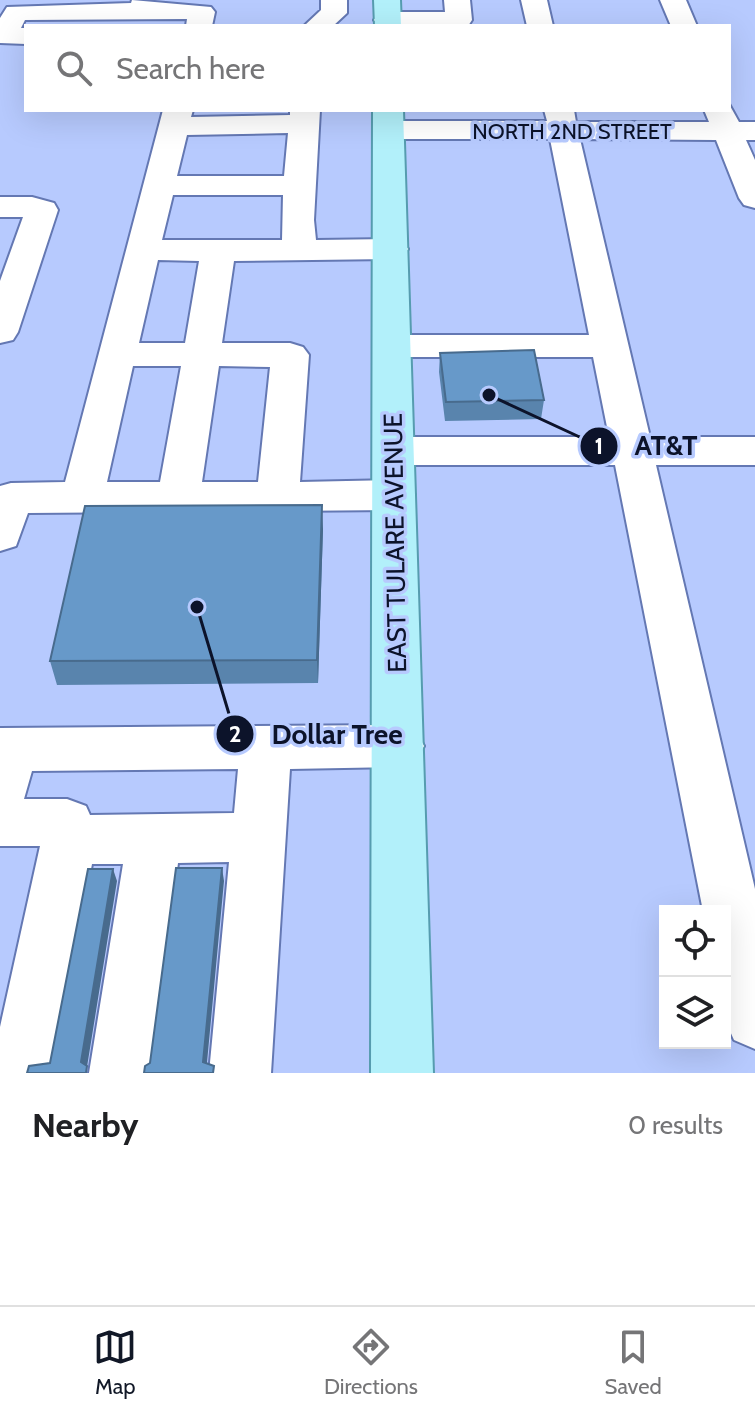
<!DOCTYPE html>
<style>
body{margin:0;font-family:Cabin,sans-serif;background:#f6f6f6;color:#202124}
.controls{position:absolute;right:24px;bottom:24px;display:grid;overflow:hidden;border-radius:0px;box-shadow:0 8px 32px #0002}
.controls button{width:72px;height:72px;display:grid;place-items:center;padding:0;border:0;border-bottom:2px solid #e0e0e0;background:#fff;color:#202124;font:40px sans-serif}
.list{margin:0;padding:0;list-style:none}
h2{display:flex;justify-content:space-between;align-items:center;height:104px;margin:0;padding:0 32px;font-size:34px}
h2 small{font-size:26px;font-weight:400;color:#757577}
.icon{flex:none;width:44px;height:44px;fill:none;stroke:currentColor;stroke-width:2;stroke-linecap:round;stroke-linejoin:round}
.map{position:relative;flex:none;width:755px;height:1073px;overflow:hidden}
.search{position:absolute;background:#fff;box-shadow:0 8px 32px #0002;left:24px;right:24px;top:24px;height:88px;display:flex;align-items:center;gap:20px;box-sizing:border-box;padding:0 28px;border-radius:0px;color:#757577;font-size:30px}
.sheet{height:232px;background:#fff}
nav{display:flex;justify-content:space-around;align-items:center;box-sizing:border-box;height:112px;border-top:2px solid #e0e0e0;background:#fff;font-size:22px;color:#757577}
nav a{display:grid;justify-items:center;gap:4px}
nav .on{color:#111827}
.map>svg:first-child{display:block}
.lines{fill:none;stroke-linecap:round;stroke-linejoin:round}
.minor-casing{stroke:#6478b3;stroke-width:4}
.major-casing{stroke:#569caf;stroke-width:4}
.minor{fill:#fff;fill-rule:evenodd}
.major{fill:#b2f0fa;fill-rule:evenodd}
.wall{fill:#5984ad}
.shaded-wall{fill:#486b8d}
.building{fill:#6799c9;stroke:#486b8d;stroke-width:2}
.labels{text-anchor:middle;stroke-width:7;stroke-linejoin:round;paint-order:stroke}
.far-street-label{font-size:22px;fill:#0c132a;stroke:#b7cafe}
.street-label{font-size:26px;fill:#0c132a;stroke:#b7cafe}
.leader{fill:none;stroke:#0c132a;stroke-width:3}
.callout-dot{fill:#0c132a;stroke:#b7cafe;stroke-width:3}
.mark-label{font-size:24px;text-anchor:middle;font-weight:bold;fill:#fff}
.callout-label{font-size:28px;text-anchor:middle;font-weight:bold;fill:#0c132a;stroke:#b7cafe;stroke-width:7;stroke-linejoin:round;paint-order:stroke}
</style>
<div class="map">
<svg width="755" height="1073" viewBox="0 0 755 1073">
<rect width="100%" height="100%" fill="#b7cafe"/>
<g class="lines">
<defs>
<path id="minor" d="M132,0L211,7L215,12L212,26H186L187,19L25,20L21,28H26V44L0,43V18L7,7L131,3Z
M321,0H347V13L333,26H304L321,10Z
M444,0H470L472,20L468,26H380L374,20L378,14L387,12H445Z
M521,0H547L553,26H527Z
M660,0H686L697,26H671Z
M729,104L739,122H755V140H746L755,160V208L744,205L739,198L716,140L580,139L650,437H755V465H656L755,889V1049L734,1040L725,1020V911H703L615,465H394L379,461L373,451L379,441L394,437H609L593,357H392L379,354L373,346L379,338L392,335H589L550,139H389L378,136L374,130L378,124L389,121H547L544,110H574L576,122H709L704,110H729Z
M163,110H193L191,117L290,115V110H320L314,220L316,240L391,239L403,242L408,249L403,256L391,259L234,261L222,343H290L303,347L309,355L300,482L394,480L409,485L415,495L409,505L394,510L28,513L16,546L0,551V486L11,483L65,482ZM288,133L284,176H177L187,135ZM173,195H283L282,240H162ZM158,260L199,261L185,343H139ZM133,366H181L160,482H107ZM219,366L270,367L258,482H202Z
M0,197H32L54,203L58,210L18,332L13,340L0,343V281L23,217H0Z
M398,725L416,731L424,746L416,761L398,767L290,769L271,1073H209L229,862L178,863L151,1073H89L123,864H92L52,1073H0V1027L40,846H0V728ZM238,769L234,813L90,815L86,806L67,799H24L32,771Z"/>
<path id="major" d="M374,0H400L401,26H375Z
M373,110H403L433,1073H371Z"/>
</defs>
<!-- minor casing -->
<use href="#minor" class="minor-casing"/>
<!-- major casing -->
<use href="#major" class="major-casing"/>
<!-- minor -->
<use href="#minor" class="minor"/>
<!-- major -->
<use href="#major" class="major"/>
</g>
<!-- wall -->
<path class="wall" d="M440,353L544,400L541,419L445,421L439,372Z
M323,529L318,683L57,685L50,661Z"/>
<!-- shaded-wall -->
<path class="shaded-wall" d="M322,505L323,529L318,683L317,660Z
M222,868L224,881L206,1073L203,1062Z
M113,869L117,881L86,1073L81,1062Z"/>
<!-- building -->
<path class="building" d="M534,350L544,400L446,402L440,353Z
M322,505L317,660L50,661L85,506Z
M176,868H222L203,1062L214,1066L213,1073H144L145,1066L150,1063Z
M88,869H113L81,1062L87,1066L86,1073H27L29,1066L50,1063Z"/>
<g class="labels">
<!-- far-street labels -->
<g class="far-street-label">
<text x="572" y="139">NORTH 2ND STREET</text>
</g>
<!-- street labels -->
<g class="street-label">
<text transform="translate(395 543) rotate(-91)" y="9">EAST TULARE AVENUE</text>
</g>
</g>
<!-- callouts -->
<path class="leader" d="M489 395L599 446M197 607L235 734"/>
<g class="callout-dot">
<circle cx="489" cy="395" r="8"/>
<circle cx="197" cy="607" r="8"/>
<circle cx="599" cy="446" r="20"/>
<circle cx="235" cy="734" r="20"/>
</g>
<g class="mark-label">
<text x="599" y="454">1</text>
<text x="235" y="742">2</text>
</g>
<g class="callout-label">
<text x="666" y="455">AT&amp;T</text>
<text x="337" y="744">Dollar Tree</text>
</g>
</svg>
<div class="controls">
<button><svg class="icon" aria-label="locate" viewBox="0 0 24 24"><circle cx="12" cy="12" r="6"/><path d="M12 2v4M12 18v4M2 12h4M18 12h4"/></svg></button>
<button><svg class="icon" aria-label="layers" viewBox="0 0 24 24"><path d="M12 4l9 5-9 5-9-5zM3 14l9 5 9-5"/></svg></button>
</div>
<div class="search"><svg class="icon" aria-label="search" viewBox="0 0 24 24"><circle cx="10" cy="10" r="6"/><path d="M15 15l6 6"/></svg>Search here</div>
</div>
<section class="sheet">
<h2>Nearby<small>0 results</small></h2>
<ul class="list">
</ul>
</section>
<nav>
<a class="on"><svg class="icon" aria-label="map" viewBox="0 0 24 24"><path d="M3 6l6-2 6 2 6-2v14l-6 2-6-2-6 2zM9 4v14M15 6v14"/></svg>Map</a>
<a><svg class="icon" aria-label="directions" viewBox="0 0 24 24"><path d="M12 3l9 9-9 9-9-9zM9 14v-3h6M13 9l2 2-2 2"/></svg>Directions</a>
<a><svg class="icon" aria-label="saved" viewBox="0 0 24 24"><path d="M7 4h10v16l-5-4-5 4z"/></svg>Saved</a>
</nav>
